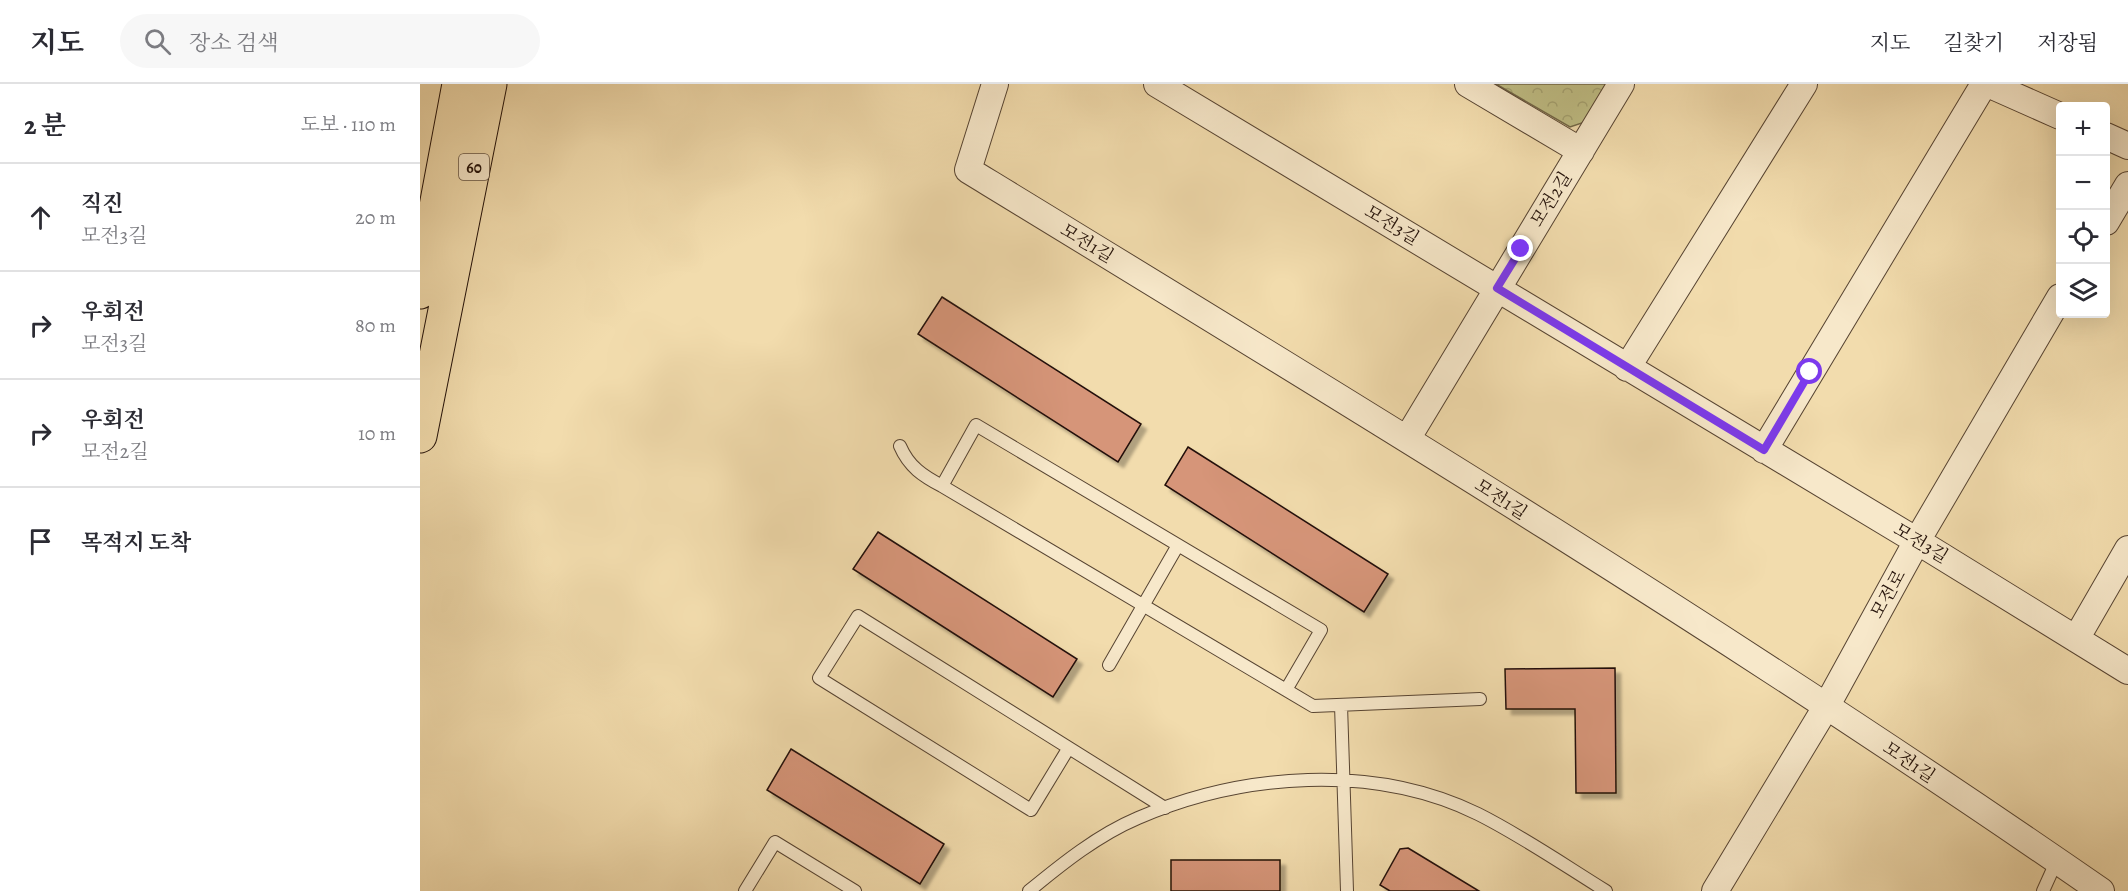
<!DOCTYPE html>
<html lang="ko">
<meta charset="utf-8">
<style>
body{margin:0;font-family:Alegreya,"Noto Serif KR",serif;background:#f7f7f7;color:#2b2b33}
.controls{position:absolute;right:18px;top:18px;display:grid;overflow:hidden;border-radius:6px;box-shadow:0 6px 24px #0002}
.controls button{width:54px;height:54px;display:grid;place-items:center;padding:0;border:0;border-bottom:2px solid #e1e1e2;background:#fff;color:#2b2b33;font:30px sans-serif}
.stop{position:absolute;width:18px;height:18px;margin:-14px;border:4px solid #7c3aed;border-radius:50%;background:#fff}
.stop.end{background:#7c3aed;border-color:#fff;box-shadow:0 2px 6px #0008}
.list{margin:0;padding:0;list-style:none}
h2{display:flex;justify-content:space-between;align-items:center;height:78px;margin:0;padding:0 24px;font-size:26px}
h2 small{font-size:20px;font-weight:400;color:#7c7c81}
.list li{display:grid;grid-template-columns:39px 1fr auto;gap:18px;align-items:center;box-sizing:border-box;height:108px;padding:0 24px;border-top:2px solid #e1e1e2}
.list b{display:block;font-size:22px;white-space:nowrap}
.list p{margin:0;font-size:20px;white-space:nowrap;color:#7c7c81}
.list em{font-size:20px;font-style:normal;color:#7c7c81}
.icon{flex:none;width:33px;height:33px;fill:none;stroke:currentColor;stroke-width:2;stroke-linecap:round;stroke-linejoin:round}
.map{position:relative;flex:none;width:1708px;height:807px;overflow:hidden}
header{display:flex;align-items:center;gap:36px;box-sizing:border-box;height:84px;padding:0 30px;background:#fff;border-bottom:2px solid #e1e1e2}
header strong{font-size:28px}
nav{display:flex;gap:33px;margin-inline-start:auto;font-size:21px}
.search{width:420px;height:54px;background:#f7f7f7;display:flex;align-items:center;gap:15px;box-sizing:border-box;padding:0 21px;border-radius:33px;color:#7c7c81;font-size:22px}
main{display:flex}
aside{flex:1;background:#fff}
.map>svg:first-child{display:block}
.park{fill:url(#park-crowns);stroke:#726848;stroke-width:1.5}
.building{fill:#d69579;stroke:#231109;stroke-width:1.5;filter:url(#shadow)}
.lines{fill:none;stroke-linecap:round;stroke-linejoin:round}
.service-casing{stroke:#574432;stroke-width:14}
.minor-casing{stroke:#574432;stroke-width:28}
.trunk-casing{stroke:#231109;stroke-width:35}
.service{stroke:#f7e8ca;stroke-width:12}
.minor{stroke:#f7e8ca;stroke-width:26}
.trunk{stroke:#f2dcad;stroke-width:33}
.route{stroke:#7c3aed;stroke-width:8}
.labels{text-anchor:middle;stroke-width:6;stroke-linejoin:round;paint-order:stroke}
.shield{fill:#f7e8ca;stroke:#635243;stroke-width:1.5}
.shield-label{font-size:16px;font-weight:bold;fill:#231109}
.street-label{font-size:18px;fill:#231109;stroke:#f7e8ca}
</style>
<header>
<strong>지도</strong>
<div class="search"><svg class="icon" aria-label="search" viewBox="0 0 24 24"><circle cx="10" cy="10" r="6"/><path d="M15 15l6 6"/></svg>장소 검색</div>
<nav><a>지도</a><a>길찾기</a><a>저장됨</a></nav>
</header>
<main>
<aside>
<h2>2 분<small>도보 · 110 m</small></h2>
<ul class="list">
<li><svg class="icon" aria-label="ahead" viewBox="0 0 24 24"><path d="M12 20V5M6 11l6-6 6 6"/></svg><div><b>직진</b><p>모전3길</p></div><em>20 m</em></li>
<li><svg class="icon" aria-label="right" viewBox="0 0 24 24"><path d="M7 20v-9h11M14 6l5 5-5 5"/></svg><div><b>우회전</b><p>모전3길</p></div><em>80 m</em></li>
<li><svg class="icon" aria-label="right" viewBox="0 0 24 24"><path d="M7 20v-9h11M14 6l5 5-5 5"/></svg><div><b>우회전</b><p>모전2길</p></div><em>10 m</em></li>
<li><svg class="icon" aria-label="arrive" viewBox="0 0 24 24"><path d="M6 21V4h12l-3 4 3 4H6"/></svg><div><b>목적지 도착</b></div></li>
</ul>
</aside>
<div class="map">
<svg width="1708" height="807" viewBox="0 0 1708 807">
<defs>
<pattern id="park-crowns" width="20" height="18" patternUnits="userSpaceOnUse" patternTransform="scale(1.5)"><rect width="20" height="18" fill="#c0bf86"/><path d="M2 6a3 3 0 1 1 6 0M12 15a3 3 0 1 1 6 0" fill="none" stroke="#a5a372"/></pattern>
<filter id="shadow"><feDropShadow dx="5.5" dy="5.5" stdDeviation="1.5" flood-color="#0004"/></filter>
</defs>
<rect width="100%" height="100%" fill="#f2dcad"/>
<filter id="stains"><feTurbulence type="fractalNoise" baseFrequency=".00333" numOctaves="4"/><feColorMatrix values="0 0 0 0 .2 0 0 0 0 .09 0 0 0 0 .02 0 0 0 .5 -.17"/></filter>
<radialGradient id="worn" r=".72"><stop offset=".6" stop-color="#630" stop-opacity="0"/><stop offset="1" stop-color="#630" stop-opacity=".3"/></radialGradient>
<!-- park -->
<path class="park" d="M1076,0H1187L1165,38L1150,43Z"/>
<!-- building -->
<path class="building" d="M522,213L721,340L698,378L498,250Z
M768,363L968,490L944,528L745,401Z
M458,448L657,575L633,613L433,485Z
M1195,584L1196,709H1156L1155,625H1086L1085,585Z
M371,665L524,760L500,800L347,706Z
M988,764L1059,807H970L960,801L980,765Z
M751,776H860V807H751Z"/>
<g class="lines">
<defs>
<path id="service" d="M480,362C489,383 503,392 522,402
M689,581L758,461
M866,606L901,546L556,341L522,402L893,622L1060,615
M921,621L927,807
M648,665L611,726L399,594L438,532L745,724
M325,807L355,758L435,807
M609,807C643,779 678,751 718,734C822,689 954,679 1058,730C1102,752 1144,781 1186,807
M1623,807L1637,776"/>
<path id="minor" d="M575,0L548,86C930,319 1313,552 1681,807
M737,0L1497,457L1708,587
M1048,0L1161,67
M1568,0L1640,32
M1686,52L1708,62
M1686,138L1708,101
M1207,284L1384,0
M987,355L1201,0
M1344,366L1564,0
M1656,555L1708,465
M1295,807L1406,623L1497,457L1640,213"/>
<path id="trunk" d="M0,208L39,0
M0,352L70,0"/>
</defs>
<!-- service casing -->
<use href="#service" class="service-casing"/>
<!-- minor casing -->
<use href="#minor" class="minor-casing"/>
<!-- trunk casing -->
<use href="#trunk" class="trunk-casing"/>
<!-- service -->
<use href="#service" class="service"/>
<!-- minor -->
<use href="#minor" class="minor"/>
<!-- trunk -->
<use href="#trunk" class="trunk"/>
</g>
<g class="lines">
<!-- route -->
<path class="route" d="M1101,165L1077,204L1344,366L1390,288"/>
</g>
<g class="labels">
<!-- shield labels -->
<rect class="shield" x="39" y="70" width="30" height="26" rx="4.5"/>
<g class="shield-label">
<text x="54" y="89">60</text>
</g>
<!-- street labels -->
<g class="street-label">
<text transform="translate(1131 115) rotate(-58)" y="6">모전2길</text>
<text transform="translate(972 141) rotate(31)" y="6">모전3길</text>
<text transform="translate(667 159) rotate(31)" y="6">모전1길</text>
<text transform="translate(1081 415) rotate(33)" y="6">모전1길</text>
<text transform="translate(1501 459) rotate(31)" y="6">모전3길</text>
<text transform="translate(1468 510) rotate(-61)" y="6">모전로</text>
<text transform="translate(1489 678) rotate(34)" y="6">모전1길</text>
</g>
</g>
<rect width="100%" height="100%" filter="url(#stains)"/>
<rect width="100%" height="100%" fill="url(#worn)"/>
</svg>
<div class="controls">
<button>+</button>
<button>−</button>
<button><svg class="icon" aria-label="locate" viewBox="0 0 24 24"><circle cx="12" cy="12" r="6"/><path d="M12 2v4M12 18v4M2 12h4M18 12h4"/></svg></button>
<button><svg class="icon" aria-label="layers" viewBox="0 0 24 24"><path d="M12 4l9 5-9 5-9-5zM3 14l9 5 9-5"/></svg></button>
</div>
<div class="stop" style="left:1390px;top:288px"></div>
<div class="stop end" style="left:1101px;top:165px"></div>
</div>
</main>
